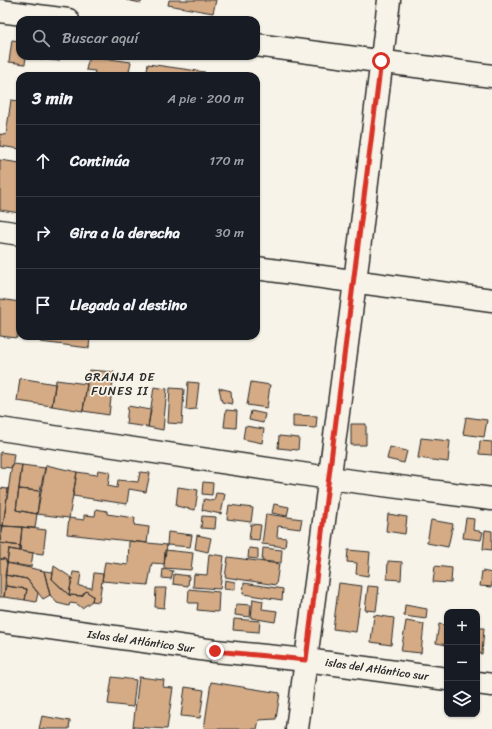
<!DOCTYPE html>
<html lang="es">
<meta charset="utf-8">
<style>
body{margin:0;font-family:Sriracha,sans-serif;background:#20242c;color:#f1f3f6}
.controls{position:absolute;right:12px;bottom:12px;display:grid;overflow:hidden;border-radius:8px;box-shadow:0 1px 3px #0004}
.controls button{width:36px;height:36px;display:grid;place-items:center;padding:0;border:0;border-bottom:1px solid #363941;background:#171b24;color:#f1f3f6;font:20px sans-serif}
.stop{position:absolute;width:12px;height:12px;margin:-9px;border:3px solid #d93025;border-radius:50%;background:#fff}
.stop.end{background:#d93025;border-color:#fff;box-shadow:0 1px 4px #0008}
.list{margin:0;padding:0;list-style:none}
h2{display:flex;justify-content:space-between;align-items:center;height:52px;margin:0;padding:0 16px;font-size:17px}
h2 small{font-size:13px;font-weight:400;color:#9ea1a6}
.list li{display:grid;grid-template-columns:26px 1fr auto;gap:12px;align-items:center;box-sizing:border-box;height:72px;padding:0 16px;border-top:1px solid #363941}
.list b{display:block;font-size:15px;white-space:nowrap}
.list em{font-size:13px;font-style:normal;color:#9ea1a6}
.icon{flex:none;width:22px;height:22px;fill:none;stroke:currentColor;stroke-width:2;stroke-linecap:round;stroke-linejoin:round}
.map{position:relative;flex:none;width:492px;height:729px;overflow:hidden}
.search{position:absolute;background:#171b24;box-shadow:0 1px 3px #0004;left:16px;top:16px;width:244px;height:44px;display:flex;align-items:center;gap:10px;box-sizing:border-box;padding:0 14px;border-radius:12px;color:#9ea1a6;font-size:15px}
.panel{position:absolute;background:#171b24;box-shadow:0 1px 3px #0004;left:16px;top:72px;width:244px;height:268px;border-radius:12px}
.map>svg:first-child{display:block}
.building{fill:#d4ab85;stroke:#2b2b2b}
.lines{fill:none;stroke-linecap:round;stroke-linejoin:round}
.minor-casing{stroke:#2b2b2b;stroke-width:25}
.minor{stroke:#f7f3e8;stroke-width:22}
.route{stroke:#d93025;stroke-width:5}
.labels{text-anchor:middle;stroke-width:3.5;stroke-linejoin:round;paint-order:stroke}
.street-label{font-size:11px;fill:#2b2b2b;stroke:#f7f3e8}
.neighbourhood-label{font-size:12px;letter-spacing:1px;fill:#2b2b2b;stroke:#f7f3e8}
</style>
<div class="map">
<svg width="492" height="729" viewBox="0 0 492 729">
<rect width="100%" height="100%" fill="#f7f3e8"/>
<filter id="ink" filterUnits="userSpaceOnUse"><feTurbulence type="fractalNoise" baseFrequency=".025" numOctaves="2"/><feDisplacementMap in="SourceGraphic" scale="8" xChannelSelector="R" yChannelSelector="G"/><feConvolveMatrix kernelMatrix="1 2 1 2 8 2 1 2 1" color-interpolation-filters="sRGB"/></filter>
<g filter="url(#ink)">
<!-- building -->
<path class="building" d="M126,0H142L141,3Z
M169,0H216L213,13L168,5Z
M12,40L20,41V56H60L59,61L26,57L25,64L9,62Z
M89,56L131,62L128,76H94L95,71L86,70Z
M148,64L205,72L204,76H146Z
M11,100L20,101V149L0,146V134L6,135Z
M0,160L20,163V213L0,210Z
M0,299L20,302L17,338L0,336Z
M41,336H90L89,348L40,342Z
M89,370L114,372L109,415L83,411Z
M20,378L55,384L52,406L17,401Z
M56,380L87,384L83,411L52,406Z
M188,382L199,383L196,409L186,410Z
M251,382L270,385L267,408L247,405Z
M154,387L167,389L163,430L148,427Z
M170,388L184,389L182,424L168,423Z
M219,388L231,391L232,404L222,402Z
M128,406L151,410L148,427L126,424Z
M226,410L237,411L236,428L224,427Z
M251,411L265,414L263,423L249,420Z
M293,415L317,416L316,428L293,427Z
M466,417L487,420L484,437L463,434Z
M351,424H366V445H351Z
M245,426L264,429L262,443L243,439Z
M279,436L299,438L298,450L278,448Z
M421,438L450,441L448,462L418,458Z
M480,441L492,442V455L479,454Z
M390,447L407,451L404,463L387,459Z
M0,452L14,454L12,468L0,467Z
M12,464L22,465L16,510L37,514L35,528L3,526Z
M22,465L45,468L40,491L19,489Z
M46,465L77,472L69,518L37,514Z
M98,470L110,472L108,486L117,488L118,480L138,482L140,472L150,473L146,492L129,489L127,504L73,496L77,472L97,475Z
M203,482L213,483L212,495L202,494Z
M178,487L198,490L195,510L176,506Z
M0,488L8,489L3,526L0,525Z
M19,489L40,491L37,514L16,510Z
M216,493L225,494L221,514L202,510L204,499L214,501Z
M274,504L289,507L287,516L272,513Z
M229,505L253,508L251,522L227,519Z
M96,509L107,511V514L135,518L134,525L149,527L147,543L67,534L69,518L84,520V515L95,516Z
M266,514L302,519L300,529L278,526L277,537L286,538L285,547L262,544Z
M388,514L407,517L405,534L386,531Z
M202,516L216,517L215,529L201,528Z
M466,518L474,519L473,530L483,532L481,540L463,538Z
M431,520L453,524L448,547L427,543Z
M251,524L261,525L259,540L249,539Z
M0,525L3,526L0,542Z
M3,526L22,527L20,546L0,543Z
M22,527L46,530L43,554L20,551Z
M485,530L492,531V550L483,549Z
M168,532L192,535L190,547L167,545Z
M197,535L211,538L208,552L195,549Z
M129,541L167,545L164,564L152,563L148,585L102,581L105,562L128,565Z
M0,543L20,546V551L9,549L7,563L5,559H0Z
M249,548L258,549V559L248,558Z
M263,548L282,550L281,563L262,561Z
M9,549L33,553L31,567L7,563Z
M165,550L193,553L191,570L164,568Z
M348,550L370,552L368,576L356,574L357,563L347,562Z
M209,554L224,556L220,589L193,587L194,574L207,575Z
M228,557L279,564L276,585L225,577Z
M0,559H5L7,563L4,597H0Z
M388,561L402,562L401,580L387,579Z
M7,563L44,571L50,595L43,599L27,579L5,575Z
M54,566L72,578L69,595L52,579Z
M435,566L452,568L451,583L433,582Z
M163,569L173,571L171,579L162,578Z
M44,571L53,572L52,579L69,595L82,596L86,591L93,596L92,601L82,608L77,604L70,603L69,606L57,603L50,595Z
M482,571L492,573V587L480,586Z
M73,572L81,573L79,586L92,588L94,573L103,574L99,602L92,601L93,596L86,591L82,596L69,595Z
M174,574L189,576L188,586L173,584Z
M5,575L27,579L38,593L36,602L25,600L27,589L6,586Z
M225,580L235,582V590L224,589Z
M244,583L283,589L282,600L243,594Z
M339,583L362,586L356,632L333,629Z
M6,586L27,589L25,600L4,597Z
M368,586L379,587L376,611L365,610Z
M156,588H166L164,608L155,607Z
M189,589L219,592L218,612L197,610L198,603H188Z
M253,599L263,601L262,609L277,611L275,622L251,618Z
M236,604L251,605L250,617L235,615Z
M405,605L427,609L426,619L404,616Z
M374,615L394,618L391,645L371,642Z
M234,619L260,621L259,632L233,630Z
M406,621L424,624L421,653L401,651Z
M439,624L447,625V645L436,643Z
M477,628H484L482,654L477,653Z
M112,677L136,680L133,707L108,704Z
M139,677L164,680L163,687L173,688L167,729L133,727Z
M211,682L280,693L276,719L259,720L257,729H204Z
M185,687L204,690L200,718L181,716Z
M42,716L70,721L69,729H39Z"/>
<g class="lines">
<defs>
<path id="minor" d="M0,11L68,20
M256,45L492,76
M0,231L20,234
M256,268L492,300
M0,429L329,478L492,499
M0,621L215,651L306,660L447,679
M477,683L492,685
M297,729L355,282L389,0"/>
</defs>
<!-- minor casing -->
<use href="#minor" class="minor-casing"/>
<!-- minor -->
<use href="#minor" class="minor"/>
</g>
</g>
<g class="lines" filter="url(#ink)">
<!-- route -->
<path class="route" d="M215,651L306,660L381,61"/>
</g>
<g class="labels">
<!-- street labels -->
<g class="street-label">
<text transform="translate(141 641) rotate(8)" y="4">Islas del Atlántico Sur</text>
<text transform="translate(377 669) rotate(8)" y="4">islas del Atlántico sur</text>
</g>
<!-- neighbourhood labels -->
<g class="neighbourhood-label">
<text x="120" y="381">GRANJA DE<tspan x="120" dy="14">FUNES II</tspan></text>
</g>
</g>
</svg>
<div class="controls">
<button>+</button>
<button>−</button>
<button><svg class="icon" aria-label="layers" viewBox="0 0 24 24"><path d="M12 4l9 5-9 5-9-5zM3 14l9 5 9-5"/></svg></button>
</div>
<div class="stop" style="left:381px;top:61px"></div>
<div class="stop end" style="left:215px;top:651px"></div>
<div class="search"><svg class="icon" aria-label="search" viewBox="0 0 24 24"><circle cx="10" cy="10" r="6"/><path d="M15 15l6 6"/></svg>Buscar aquí</div>
<section class="panel">
<h2>3 min<small>A pie · 200 m</small></h2>
<ul class="list">
<li><svg class="icon" aria-label="ahead" viewBox="0 0 24 24"><path d="M12 20V5M6 11l6-6 6 6"/></svg><div><b>Continúa</b></div><em>170 m</em></li>
<li><svg class="icon" aria-label="right" viewBox="0 0 24 24"><path d="M7 20v-9h11M14 6l5 5-5 5"/></svg><div><b>Gira a la derecha</b></div><em>30 m</em></li>
<li><svg class="icon" aria-label="arrive" viewBox="0 0 24 24"><path d="M6 21V4h12l-3 4 3 4H6"/></svg><div><b>Llegada al destino</b></div></li>
</ul>
</section>
</div>
